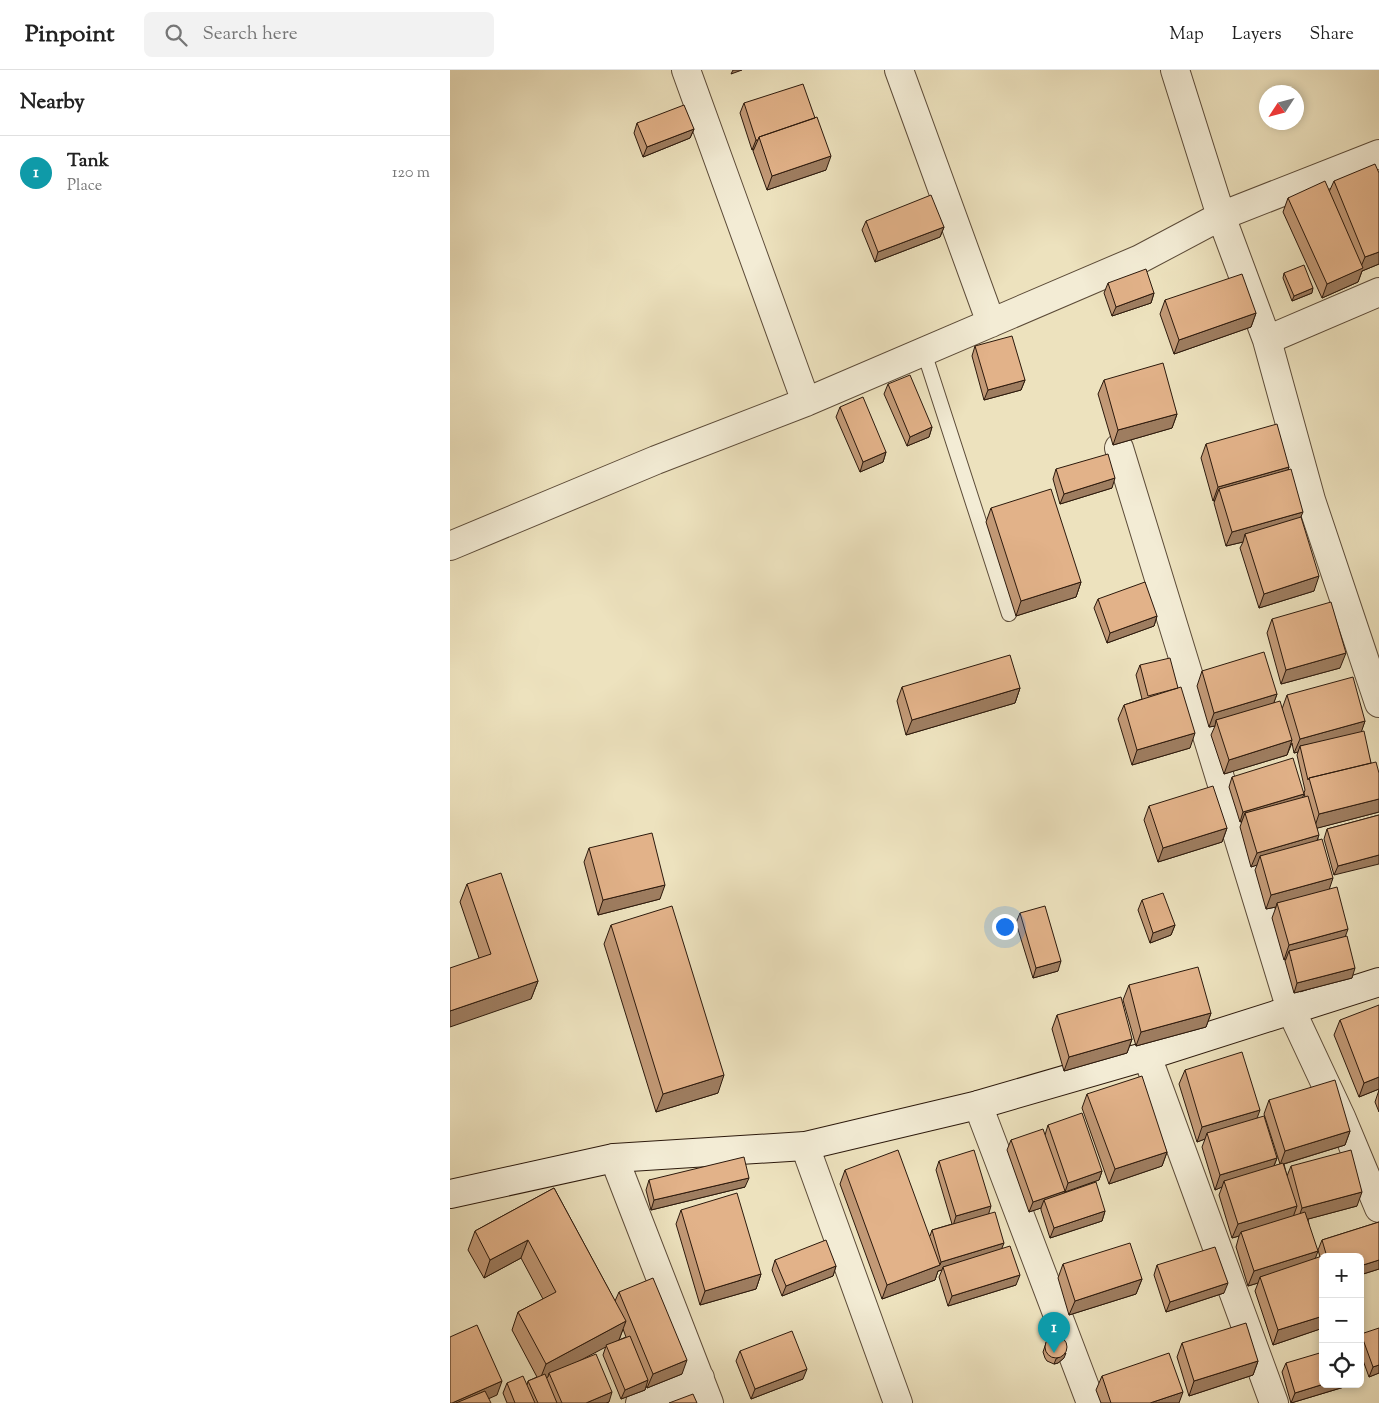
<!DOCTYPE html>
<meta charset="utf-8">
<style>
body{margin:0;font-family:"Sorts Mill Goudy",serif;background:#f2f2f2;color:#222}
.controls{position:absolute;right:15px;bottom:15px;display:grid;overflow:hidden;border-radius:8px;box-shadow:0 2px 8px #0003}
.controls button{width:45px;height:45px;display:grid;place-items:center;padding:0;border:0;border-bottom:1px solid #e0e0e0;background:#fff;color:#222;font:25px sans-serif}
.compass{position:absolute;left:809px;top:15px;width:45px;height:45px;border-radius:50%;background:#fff;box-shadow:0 2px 8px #0003;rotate:234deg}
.you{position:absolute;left:554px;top:856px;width:18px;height:18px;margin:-12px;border:4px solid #fff;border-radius:50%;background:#1a73e8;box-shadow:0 0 0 8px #1a73e833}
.badge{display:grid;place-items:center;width:32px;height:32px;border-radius:50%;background:#7c3aed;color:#fff;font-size:16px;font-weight:700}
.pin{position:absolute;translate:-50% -41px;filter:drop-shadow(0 1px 2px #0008)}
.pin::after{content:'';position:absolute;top:26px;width:18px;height:15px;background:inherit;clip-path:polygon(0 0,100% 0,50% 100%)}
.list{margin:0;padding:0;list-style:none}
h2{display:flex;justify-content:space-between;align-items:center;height:65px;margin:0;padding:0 20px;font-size:21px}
h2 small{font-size:16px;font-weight:400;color:#767676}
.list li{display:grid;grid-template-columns:32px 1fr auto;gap:15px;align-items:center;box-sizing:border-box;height:75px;padding:0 20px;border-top:1px solid #e0e0e0}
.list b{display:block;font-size:19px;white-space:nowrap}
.list p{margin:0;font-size:16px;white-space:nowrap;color:#767676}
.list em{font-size:16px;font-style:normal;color:#767676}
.icon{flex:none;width:28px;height:28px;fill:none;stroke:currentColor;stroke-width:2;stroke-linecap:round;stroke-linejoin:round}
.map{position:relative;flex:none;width:929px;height:1333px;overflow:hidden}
header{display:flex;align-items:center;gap:30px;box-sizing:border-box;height:70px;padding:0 25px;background:#fff;border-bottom:1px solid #e0e0e0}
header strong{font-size:24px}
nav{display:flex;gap:28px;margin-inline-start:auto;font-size:18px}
.search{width:350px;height:45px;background:#f2f2f2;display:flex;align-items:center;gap:12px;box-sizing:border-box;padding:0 18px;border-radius:8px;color:#767676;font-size:19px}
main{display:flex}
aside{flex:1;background:#fff}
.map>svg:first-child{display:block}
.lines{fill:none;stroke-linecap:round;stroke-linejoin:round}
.lane-casing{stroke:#5c4b38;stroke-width:16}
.street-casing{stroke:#5c4b38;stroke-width:30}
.secondary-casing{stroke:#2c190c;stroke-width:30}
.lane{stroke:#f3ecd5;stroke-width:14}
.street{stroke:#f3ecd5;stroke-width:28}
.secondary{stroke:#f3ecd5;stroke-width:28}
.wall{fill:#c29976;stroke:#2c190c;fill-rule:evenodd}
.shaded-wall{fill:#9e7d60;stroke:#2c190c}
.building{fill:#e2b289;stroke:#2c190c}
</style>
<header>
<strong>Pinpoint</strong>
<div class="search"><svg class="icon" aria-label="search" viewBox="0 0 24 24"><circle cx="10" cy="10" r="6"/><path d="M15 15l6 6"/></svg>Search here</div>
<nav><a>Map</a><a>Layers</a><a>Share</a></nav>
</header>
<main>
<aside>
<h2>Nearby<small></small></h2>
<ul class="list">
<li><span class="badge" style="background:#0f9aa8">1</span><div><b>Tank</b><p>Place</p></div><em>120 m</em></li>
</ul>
</aside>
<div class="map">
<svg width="929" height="1333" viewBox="0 0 929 1333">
<rect width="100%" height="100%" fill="#ede2be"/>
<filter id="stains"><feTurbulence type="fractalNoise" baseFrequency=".004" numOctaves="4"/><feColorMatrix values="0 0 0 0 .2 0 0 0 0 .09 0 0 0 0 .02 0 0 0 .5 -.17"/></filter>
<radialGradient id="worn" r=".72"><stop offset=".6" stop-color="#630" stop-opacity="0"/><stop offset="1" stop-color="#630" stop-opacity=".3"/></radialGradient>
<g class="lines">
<defs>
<path id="lane" d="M474,282L559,544"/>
<path id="street" d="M236,0L356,332
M449,0L541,253
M725,0L771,146L817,270L861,430L929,633
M817,270L929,222
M669,378L841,940L891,1047L929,1138
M0,476L206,390L356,332L690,189L771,146L929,84
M697,986L824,1333
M528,1035L641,1333
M355,1076L448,1333
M164,1088L259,1333
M190,1333L250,1308"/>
<path id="secondary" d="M0,1124L164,1088L355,1076L528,1035L697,986L929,912"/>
</defs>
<!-- lane casing -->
<use href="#lane" class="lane-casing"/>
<!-- street casing -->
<use href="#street" class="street-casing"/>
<!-- secondary casing -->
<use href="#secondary" class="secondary-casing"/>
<!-- lane -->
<use href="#lane" class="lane"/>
<!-- street -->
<use href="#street" class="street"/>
<!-- secondary -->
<use href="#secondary" class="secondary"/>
</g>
<!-- wall -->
<path class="wall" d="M294,33L376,100L317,120L303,81L304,79L302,80L290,43Z
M187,53L244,59L240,68L193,87L184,63Z
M884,111L929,194L912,201L908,212L872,228L833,142L838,128L879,122Z
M416,151L494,157L490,167L425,192L412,160Z
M834,203L862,223L842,231L833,208Z
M658,213L704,223L701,233L662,246L654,223Z
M715,230L806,243L801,257L724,284L710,244Z
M525,276L575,310L571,320L534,330L522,286Z
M654,310L727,344L722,358L663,375L648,324Z
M438,314L482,357L479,367L457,376L434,324Z
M390,337L436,382L433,392L410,402L386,347Z
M756,374L839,397L838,400L851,448L864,521L809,538L790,478L793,472L776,476L764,433L765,430L763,431L751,388Z
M606,399L662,418L610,434L603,409Z
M541,438L631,512L626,527L566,546L536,452Z
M648,529L707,546L704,556L657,573L644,538Z
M822,549L890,598L831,614L817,563Z
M690,595L740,678L682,695L668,649L674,635L692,629L686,605Z
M752,601L827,624L824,632L832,639L837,625L915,651L911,661L921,693L929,703V742L867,758L868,770L879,819L895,867L902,908L844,923L835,891L836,889L834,890L822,848L826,837L816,839L805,800L807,795L801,797L790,757L792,751L790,752L779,717L782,707L852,728L855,727L854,723L855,720L847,685L848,682L844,683L842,673L837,685L774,704L761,665L765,656L759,657L747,616Z
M452,617L570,618L565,633L456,665L447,631Z
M699,736L777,758L772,772L708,792L694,750Z
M929,745L884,805L874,769L877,759Z
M139,778L210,829L148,845L134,792Z
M17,814L88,911L81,929L29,888L10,832Z
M692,830L725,855L721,865L700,873L688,840Z
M570,843L608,901L583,908L566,853Z
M161,855L268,1023L206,1042L154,874Z
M679,915L761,943L756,957L686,976L673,930Z
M607,945L682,969L677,983L614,1001L602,959Z
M890,950L929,1019L909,1027L884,965Z
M735,1000L807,1048L827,1088L824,1096L830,1094L814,1044L819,1030L900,1061L895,1075L834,1094L837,1106L841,1096L907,1136L858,1149L865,1189L870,1187L868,1180L872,1170L929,1152V1199L910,1205V1187H873V1258L823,1275L805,1221L808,1213L798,1216L786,1177L789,1166L782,1168L769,1125L772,1117L765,1120L752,1077L755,1069L747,1072L729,1014Z
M929,1020V1042L925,1032Z
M637,1024L717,1082L712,1096L659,1114L632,1038Z
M598,1055L652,1101L649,1110L615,1122L614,1123L655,1141L652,1151L600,1168L591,1140V1138L579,1142L557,1080L561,1070L595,1065Z
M489,1091L538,1144L566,1215L498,1236L489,1207L492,1200L488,1201L485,1210L432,1229L390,1114L395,1100L480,1166L482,1160L502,1154L486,1100Z
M199,1110L295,1117L201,1140L196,1120Z
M104,1118L165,1231L169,1222L232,1304L197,1318L196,1316L195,1320L171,1329L153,1285L156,1276L130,1290L159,1332L156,1333H57L53,1323L57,1313L77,1315L78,1311L87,1307L62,1260L68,1242L93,1229L71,1188L34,1208L18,1180L25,1161ZM173,1259L176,1267L164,1272L169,1270Z
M231,1140L311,1204L306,1219L250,1235L226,1154Z
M325,1190L386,1196L383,1206L332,1226L322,1200Z
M613,1194L692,1209L686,1224L619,1245L608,1208Z
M707,1195L774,1223L716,1242L704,1205Z
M911,1264L929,1303L919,1307L910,1282Z
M597,1270L614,1288L608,1293L604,1294L597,1291L595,1288L593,1282Z
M732,1273L808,1291L803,1305L739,1326L727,1287Z
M290,1281L353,1309L301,1329L286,1291Z
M836,1293L873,1314H904L841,1333L832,1302Z
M652,1306L729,1333H651L646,1320Z"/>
<!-- shaded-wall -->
<path class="shaded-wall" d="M283,0H292L281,4Z
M244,59L240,68L193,87L197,77Z
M306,70H308L304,79L302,80Z
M381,86L376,100L317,120L322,106Z
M494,157L490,167L425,192L428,182Z
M929,182V194L912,201L908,212L872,228L877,214L910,199L915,187Z
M863,218L862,223L842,231L844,226Z
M704,223L701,233L662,246L666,237Z
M806,243L801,257L724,284L729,270Z
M575,310L571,320L534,330L538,320Z
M727,344L722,358L663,375L668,360Z
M482,357L479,367L457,376L460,367Z
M436,382L433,392L410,402L413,392Z
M839,397L834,411L769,419L765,430L763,431L768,417Z
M665,408L662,418L610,434L614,424Z
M853,442L847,456L795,464L793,472L776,476L782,462Z
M869,506L864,521L809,538L814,524Z
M631,512L626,527L566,546L571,531Z
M707,546L704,556L657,573L660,563Z
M896,583L890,598L831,614L836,600Z
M570,618L565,633L456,665L462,650Z
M827,624L822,638L766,650L765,656L759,657L764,643Z
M915,651L910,666L850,676L848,682L844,683L850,669Z
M745,663L740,678L682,695L687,680Z
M842,670L837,685L774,704L779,690Z
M854,724L850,734L795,743L792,751L790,752L793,742Z
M929,729V742L864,759L869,744Z
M777,758L772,772L708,792L713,778Z
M869,765L864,779L810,786L807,795L801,797L807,783Z
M929,785V794L884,805L888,796Z
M883,808L878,823L827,833L826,837L816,839L821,825Z
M215,815L210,829L148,845L153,830Z
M725,855L721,865L700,873L703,863Z
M898,859L893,873L839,881L836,889L834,890L839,875Z
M611,891L608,901L583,908L586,898Z
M905,898L902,908L844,923L847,913Z
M88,911L81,929L0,957V941Z
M761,943L756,957L686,976L691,962Z
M682,969L677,983L614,1001L619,987Z
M274,1005L268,1023L206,1042L213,1024Z
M929,1007V1019L909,1027L914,1013Z
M810,1040L805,1054L757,1063L755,1069L747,1072L752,1057Z
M900,1061L895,1075L830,1095L835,1081Z
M717,1082L712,1096L659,1114L665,1099Z
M827,1088L821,1103L774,1111L772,1117L765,1120L770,1105Z
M652,1101L649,1110L615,1122L618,1113Z
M299,1108L295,1117L201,1140L204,1130Z
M615,1121L611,1131L594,1130L591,1138L579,1142L583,1132Z
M912,1122L907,1136L847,1152L852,1138Z
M541,1136L538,1146L503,1156L506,1146Z
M847,1136L842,1150L791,1162L789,1166L782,1168L788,1154Z
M655,1141L652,1151L600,1168L604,1158Z
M78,1170L71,1188L34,1208L40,1190Z
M554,1173L550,1183L493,1197L492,1200L488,1201L485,1210L432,1229L437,1215L490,1195L491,1192Z
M868,1181L863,1195L810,1207L808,1213L798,1216L804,1201Z
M929,1190V1199L910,1205V1196Z
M386,1196L383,1206L332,1226L336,1216Z
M311,1204L306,1219L250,1235L255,1221Z
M570,1205L566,1215L498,1236L502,1226Z
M692,1209L686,1224L619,1245L625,1231Z
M778,1213L774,1223L716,1242L720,1232Z
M873,1246V1258L823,1275L828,1260Z
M176,1251L169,1270L101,1306L99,1303L98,1307L89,1312L96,1294Z
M616,1283L614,1288L608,1293L604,1294L606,1289Z
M237,1290L232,1304L197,1318L203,1304Z
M808,1291L803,1305L739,1326L744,1311Z
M929,1295V1303L919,1307L923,1297Z
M357,1299L353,1309L301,1329L305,1319Z
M198,1310L195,1320L171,1329L175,1320Z
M52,1311L47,1325L29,1333H2Z
M874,1314H904L841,1333L845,1323Z
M162,1322L159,1332L156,1333H136Z
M733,1322L729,1333H700Z"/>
<!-- building -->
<path class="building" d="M353,14L365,48L309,67L308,70H306L294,33Z
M234,35L244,59L197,77L187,53Z
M367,47L381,86L322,106L309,67Z
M925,94L929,103V182L915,187L884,111Z
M875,111L913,198L877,214L838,128Z
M481,125L494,157L428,182L416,151Z
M854,195L863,218L844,226L834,203Z
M696,199L704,223L666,237L658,213Z
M792,204L806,243L729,270L715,230Z
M562,266L575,310L538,320L525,276Z
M713,293L727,344L668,360L654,310Z
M460,305L482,357L460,367L438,314Z
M413,327L436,382L413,392L390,337Z
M827,354L839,397L768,417L756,374Z
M658,384L665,408L614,424L606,399Z
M841,399L853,442L782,462L769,419Z
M601,419L631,512L571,531L541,438Z
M851,447L869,506L814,524L795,464Z
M695,512L707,546L660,563L648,529Z
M881,532L896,583L836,600L822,549Z
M814,582L827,624L764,643L752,601Z
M560,585L570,618L462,650L452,617Z
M720,588L728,618L698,626L690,595Z
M903,607L915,651L850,669L837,625Z
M731,617L745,663L687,680L674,635Z
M830,631L842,670L779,690L766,650Z
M914,661L921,693L859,708L858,710L850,676Z
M843,688L854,724L793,742L782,707Z
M926,692L929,703V729L869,744L859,708Z
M763,716L777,758L713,778L699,736Z
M858,726L869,765L807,783L795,743Z
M929,745V785L888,796L877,759Z
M202,763L215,815L153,830L139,778Z
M872,769L883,808L821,825L810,786Z
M51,803L88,911L0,941V898L41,884L17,814Z
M887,817L898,859L839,875L827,833Z
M713,823L725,855L703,863L692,830Z
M222,836L274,1005L213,1024L161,855Z
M595,836L611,891L586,898L570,843Z
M897,866L905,898L847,913L839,881Z
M748,897L761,943L691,962L679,915Z
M671,927L682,969L619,987L607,945Z
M929,935V1007L914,1013L890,950Z
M792,982L810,1040L752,1057L735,1000Z
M692,1006L717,1082L665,1099L637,1024Z
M885,1010L900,1061L835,1081L819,1030Z
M632,1043L652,1101L618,1113L598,1055Z
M814,1046L827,1088L770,1105L757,1063Z
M593,1059L615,1121L583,1132L561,1070Z
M448,1080L490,1195L437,1215L395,1100Z
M524,1080L541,1136L506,1146L489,1091Z
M901,1080L912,1122L852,1138L841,1096Z
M294,1087L299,1108L204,1130L199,1110Z
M833,1093L847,1136L788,1154L774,1111Z
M646,1112L655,1141L604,1158L594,1130Z
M104,1118L176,1251L96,1294L68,1242L106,1222L78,1170L40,1190L25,1161Z
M287,1123L311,1204L255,1221L231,1140Z
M545,1142L554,1173L491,1192L482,1160Z
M855,1142L868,1181L804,1201L791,1162Z
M929,1152V1190L910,1196V1187H877L872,1170Z
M376,1170L386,1196L336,1216L325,1190Z
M680,1173L692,1209L625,1231L613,1194Z
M560,1176L570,1205L502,1226L493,1197Z
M765,1177L778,1213L720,1232L707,1195Z
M872,1186L873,1189V1246L828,1260L810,1207Z
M203,1208L237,1290L203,1304L169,1222Z
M796,1253L808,1291L744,1311L732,1273Z
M27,1255L52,1311L2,1333H0V1267Z
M929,1258V1295L923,1297L911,1264Z
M342,1261L357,1299L305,1319L290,1281Z
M180,1266L198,1310L175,1320L156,1275Z
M595 1277a11 11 0 1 1 22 0a11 11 0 1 1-22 0Z
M873,1282V1314H874L845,1323L836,1293Z
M719,1283L733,1322L700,1333H661L652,1306Z
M146,1284L162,1322L136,1333H112L99,1303Z
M95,1304L107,1333H88L78,1311Z
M73,1306L85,1333H65L57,1313Z
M35,1321L41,1333H6Z
M243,1324L247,1333H219Z"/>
<rect width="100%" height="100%" filter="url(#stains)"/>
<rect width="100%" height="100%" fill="url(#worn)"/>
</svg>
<div class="controls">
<button>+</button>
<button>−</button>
<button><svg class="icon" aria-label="locate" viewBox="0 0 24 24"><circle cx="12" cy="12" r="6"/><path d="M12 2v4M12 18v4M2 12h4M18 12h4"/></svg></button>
</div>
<svg class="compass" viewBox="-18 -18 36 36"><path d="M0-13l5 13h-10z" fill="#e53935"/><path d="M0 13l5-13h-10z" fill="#767676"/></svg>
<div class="you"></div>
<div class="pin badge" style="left:604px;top:1283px;background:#0f9aa8">1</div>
</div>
</main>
